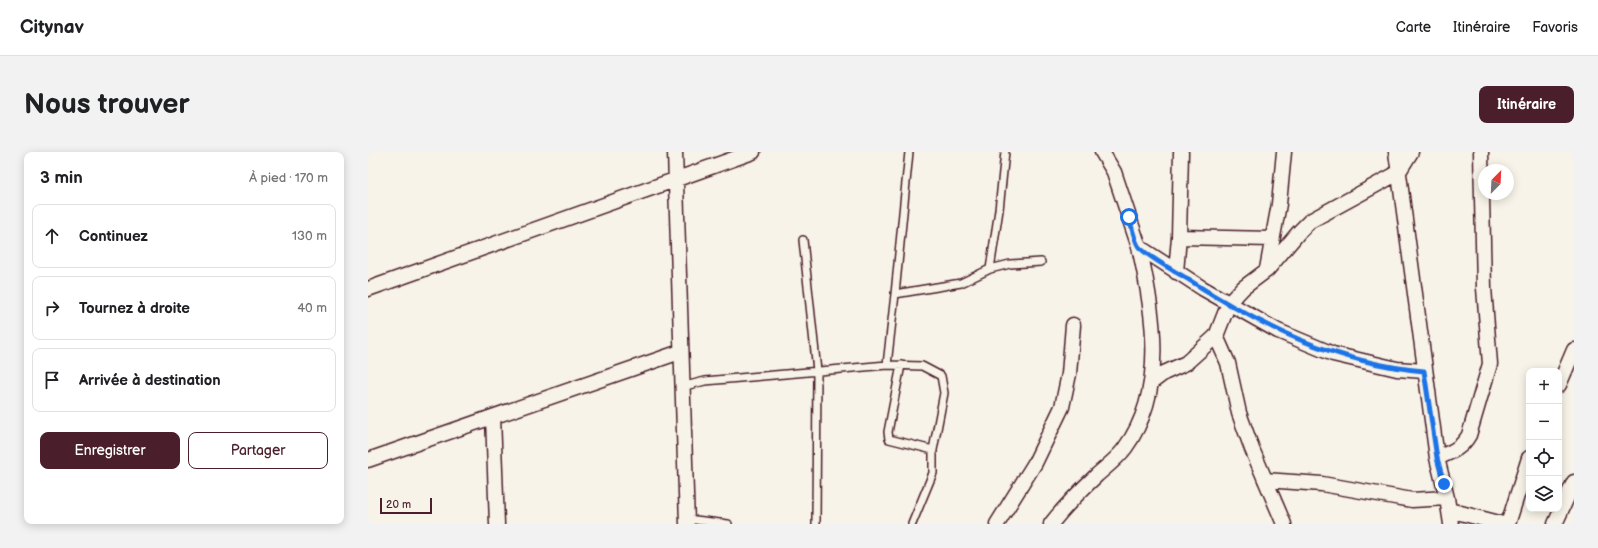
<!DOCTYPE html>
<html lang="fr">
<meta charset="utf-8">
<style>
body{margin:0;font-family:"Balsamiq Sans",sans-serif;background:#f2f2f2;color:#202124}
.controls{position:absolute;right:12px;bottom:12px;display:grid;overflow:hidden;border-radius:8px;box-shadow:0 2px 10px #0003}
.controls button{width:36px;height:36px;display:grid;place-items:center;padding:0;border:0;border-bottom:1px solid #e0e0e0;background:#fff;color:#202124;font:20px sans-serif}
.compass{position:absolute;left:1110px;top:12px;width:36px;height:36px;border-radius:50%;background:#fff;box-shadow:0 2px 10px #0003;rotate:24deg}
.scale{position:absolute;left:12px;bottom:10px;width:52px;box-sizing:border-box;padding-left:4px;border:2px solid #4a1f2b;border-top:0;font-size:11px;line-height:14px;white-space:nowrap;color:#4a1f2b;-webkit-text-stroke:3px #f7f3e8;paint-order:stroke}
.stop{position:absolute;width:12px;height:12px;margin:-9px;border:3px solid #1a73e8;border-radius:50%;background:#fff}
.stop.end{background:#1a73e8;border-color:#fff;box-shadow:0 1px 4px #0008}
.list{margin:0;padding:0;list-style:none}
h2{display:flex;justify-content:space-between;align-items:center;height:52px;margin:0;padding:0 16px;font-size:17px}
h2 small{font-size:13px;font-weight:400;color:#757577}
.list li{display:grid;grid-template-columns:26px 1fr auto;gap:12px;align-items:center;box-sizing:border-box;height:64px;margin:0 8px 8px;padding:0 8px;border:1px solid #e0e0e0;border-radius:8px}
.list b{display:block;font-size:15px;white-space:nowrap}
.list em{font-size:13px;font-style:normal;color:#757577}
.actions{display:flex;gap:8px;padding:12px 16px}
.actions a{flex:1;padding:9px 0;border:1px solid #4a1f2b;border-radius:8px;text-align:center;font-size:14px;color:#4a1f2b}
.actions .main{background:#4a1f2b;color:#fff}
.icon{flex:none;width:22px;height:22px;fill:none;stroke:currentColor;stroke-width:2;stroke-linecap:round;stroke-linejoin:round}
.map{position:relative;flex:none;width:1206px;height:372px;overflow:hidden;border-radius:8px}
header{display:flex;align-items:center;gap:24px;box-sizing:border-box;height:56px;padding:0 20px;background:#fff;border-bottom:1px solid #e0e0e0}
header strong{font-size:19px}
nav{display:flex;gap:22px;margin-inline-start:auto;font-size:14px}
.intro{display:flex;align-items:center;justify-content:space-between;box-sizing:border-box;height:96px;padding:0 24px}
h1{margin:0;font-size:28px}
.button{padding:10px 18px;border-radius:8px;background:#4a1f2b;color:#fff;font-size:14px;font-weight:700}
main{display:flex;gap:24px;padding:0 24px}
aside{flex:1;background:#fff;border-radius:8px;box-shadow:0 2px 10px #0003}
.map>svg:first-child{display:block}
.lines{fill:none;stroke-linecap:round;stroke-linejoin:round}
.lane-casing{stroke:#4a1f2b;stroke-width:10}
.street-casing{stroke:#4a1f2b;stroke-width:17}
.lane{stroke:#f7f3e8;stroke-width:7}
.street{stroke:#f7f3e8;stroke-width:14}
.route{stroke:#1a73e8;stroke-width:5}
</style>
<header>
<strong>Citynav</strong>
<nav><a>Carte</a><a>Itinéraire</a><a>Favoris</a></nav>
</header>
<div class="intro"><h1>Nous trouver</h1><a class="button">Itinéraire</a></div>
<main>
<aside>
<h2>3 min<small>À pied · 170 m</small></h2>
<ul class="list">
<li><svg class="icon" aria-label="ahead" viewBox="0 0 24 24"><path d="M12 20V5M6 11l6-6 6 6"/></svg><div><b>Continuez</b></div><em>130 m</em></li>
<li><svg class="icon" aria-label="right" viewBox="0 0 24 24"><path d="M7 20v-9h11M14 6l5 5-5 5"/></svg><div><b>Tournez à droite</b></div><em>40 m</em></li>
<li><svg class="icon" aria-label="arrive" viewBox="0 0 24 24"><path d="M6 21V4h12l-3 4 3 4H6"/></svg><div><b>Arrivée à destination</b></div></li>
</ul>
<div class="actions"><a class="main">Enregistrer</a><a>Partager</a></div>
</aside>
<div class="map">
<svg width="1206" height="372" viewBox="0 0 1206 372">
<rect width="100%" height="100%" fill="#f7f3e8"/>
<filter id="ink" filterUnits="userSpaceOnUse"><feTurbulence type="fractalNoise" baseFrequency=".025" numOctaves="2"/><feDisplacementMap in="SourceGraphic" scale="8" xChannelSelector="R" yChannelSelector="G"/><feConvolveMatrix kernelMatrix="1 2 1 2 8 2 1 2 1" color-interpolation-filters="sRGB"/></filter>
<g filter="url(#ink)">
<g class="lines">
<defs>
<path id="lane" d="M435,88L449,219L448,372
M622,117L631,58L637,0
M527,142L541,0
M519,213L527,142L593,131L622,117L642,112L673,110
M533,213L520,280L521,287L565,298
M313,235L337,229L519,213L554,214L573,224L576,241L565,298V321L544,372
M319,367L360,372"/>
<path id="street" d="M307,0L319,372
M734,0L746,20L771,95L834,136L910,179L965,202L1029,217L1056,219
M1028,0L1069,306L1079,346L1083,372
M811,85L904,87
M899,117L911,52L916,0
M808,120L811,85L813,0
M0,137L385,0
M848,184L860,211L871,261L884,297L916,372
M784,230L796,221L818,211L848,184L861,151L875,136L899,118L931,80L942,69L1030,21L1043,0
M1191,233L1206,198
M125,265L129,372
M1069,306C1083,300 1093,297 1101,283L1122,212L1116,136L1113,0
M0,308L312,200
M897,328L954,332L1044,348L1079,346
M1081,358L1135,372
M629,372L667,311L694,255L701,222L705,173
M683,372C697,354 712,339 729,323C738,315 750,306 757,296C799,239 786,160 771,95
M1140,372L1161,306
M1187,372L1206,330"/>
</defs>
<!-- lane casing -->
<use href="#lane" class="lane-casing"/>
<!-- street casing -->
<use href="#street" class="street-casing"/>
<!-- lane -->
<use href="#lane" class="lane"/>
<!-- street -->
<use href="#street" class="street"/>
</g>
</g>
<g class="lines" filter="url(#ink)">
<!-- route -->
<path class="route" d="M761,65C763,72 767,92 772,96C785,108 803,117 818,126C892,174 967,211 1056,219L1069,306L1076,332"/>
</g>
</svg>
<div class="controls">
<button>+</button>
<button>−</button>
<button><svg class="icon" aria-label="locate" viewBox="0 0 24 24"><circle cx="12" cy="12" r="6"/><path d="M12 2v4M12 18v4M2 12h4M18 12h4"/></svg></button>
<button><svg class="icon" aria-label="layers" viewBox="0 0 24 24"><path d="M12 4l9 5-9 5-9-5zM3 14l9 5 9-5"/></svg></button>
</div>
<svg class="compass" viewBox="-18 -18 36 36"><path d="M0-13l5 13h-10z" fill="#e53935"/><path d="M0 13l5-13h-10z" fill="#757577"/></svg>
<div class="scale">20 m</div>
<div class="stop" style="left:761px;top:65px"></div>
<div class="stop end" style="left:1076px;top:332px"></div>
</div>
</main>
